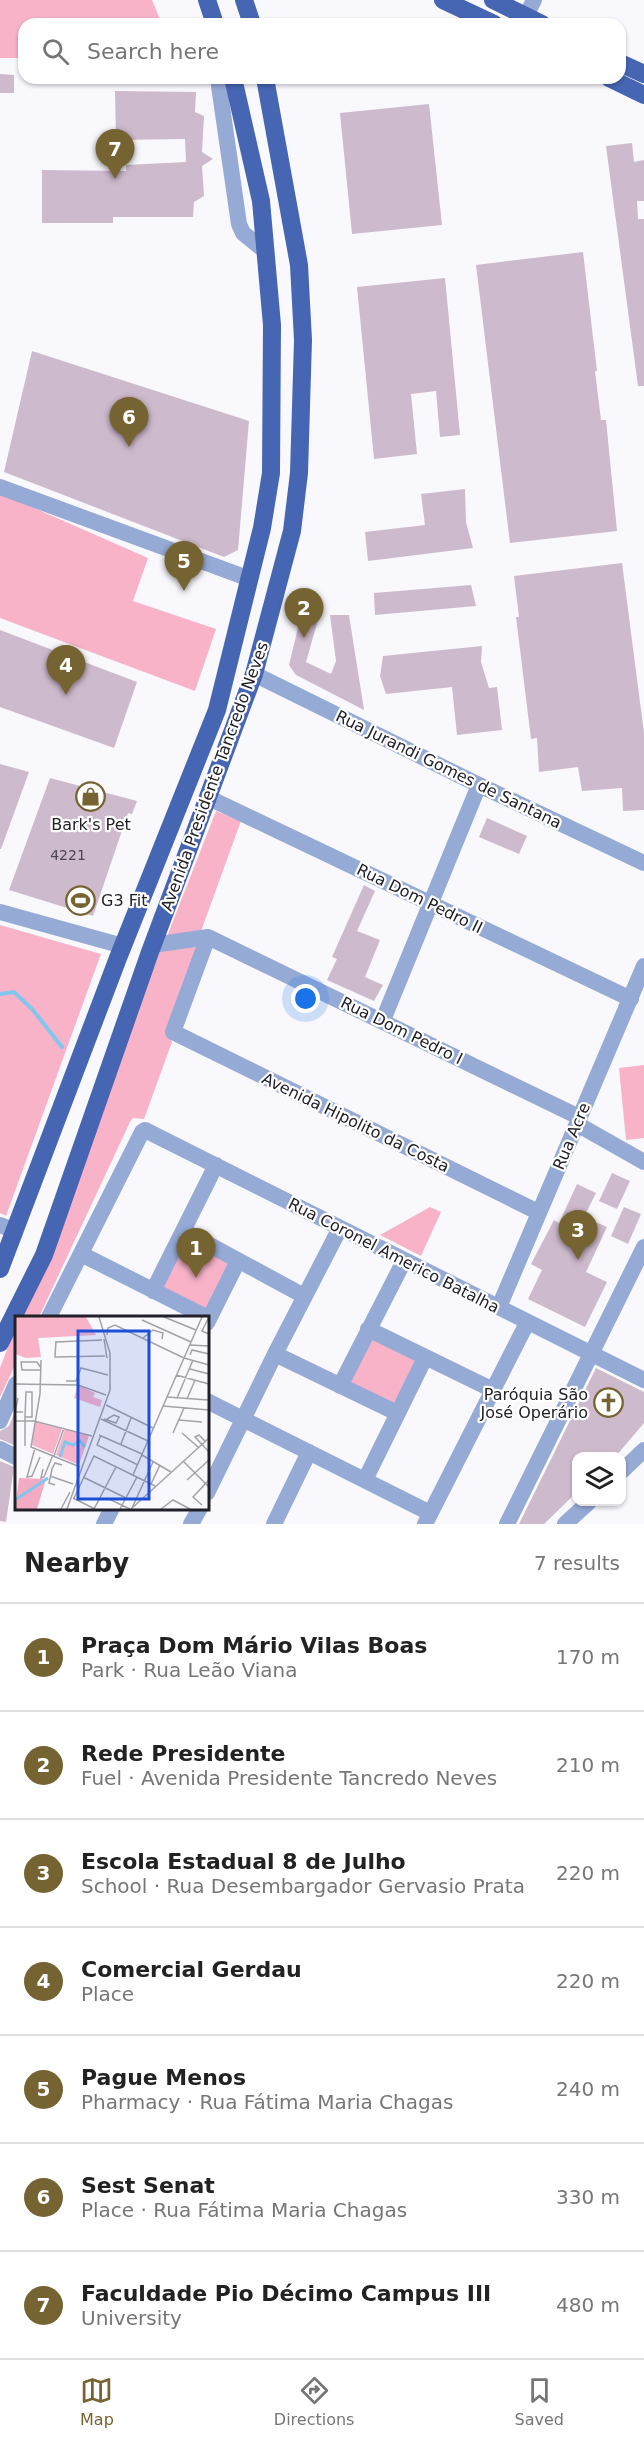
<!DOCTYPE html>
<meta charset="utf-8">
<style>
body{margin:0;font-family:"DejaVu Sans",sans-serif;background:#f6f6f6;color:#222}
.controls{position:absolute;right:18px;bottom:18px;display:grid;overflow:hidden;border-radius:12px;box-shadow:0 2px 4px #0004}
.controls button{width:54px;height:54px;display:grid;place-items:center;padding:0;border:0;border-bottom:2px solid #e0e0e0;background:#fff;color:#222;font:30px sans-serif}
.you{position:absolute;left:306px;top:999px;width:21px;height:21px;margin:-15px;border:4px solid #fff;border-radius:50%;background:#1a73e8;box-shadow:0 0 0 9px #1a73e833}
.badge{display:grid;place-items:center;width:39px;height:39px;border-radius:50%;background:#756331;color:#fff;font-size:20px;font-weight:700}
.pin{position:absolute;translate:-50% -50px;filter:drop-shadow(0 2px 3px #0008)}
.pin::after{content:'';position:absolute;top:32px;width:21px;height:18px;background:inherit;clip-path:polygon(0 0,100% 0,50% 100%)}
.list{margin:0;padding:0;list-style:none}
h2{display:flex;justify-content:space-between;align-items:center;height:78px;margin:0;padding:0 24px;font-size:26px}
h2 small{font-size:20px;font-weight:400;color:#767676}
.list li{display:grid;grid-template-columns:39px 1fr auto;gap:18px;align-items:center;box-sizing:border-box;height:108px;padding:0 24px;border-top:2px solid #e0e0e0}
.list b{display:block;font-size:22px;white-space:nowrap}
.list p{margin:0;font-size:20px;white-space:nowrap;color:#767676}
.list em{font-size:20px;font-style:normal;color:#767676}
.icon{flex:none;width:33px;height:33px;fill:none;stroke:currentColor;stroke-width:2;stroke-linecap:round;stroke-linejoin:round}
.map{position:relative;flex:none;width:644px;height:1524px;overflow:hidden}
.search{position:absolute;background:#fff;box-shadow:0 2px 4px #0004;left:18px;right:18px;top:18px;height:66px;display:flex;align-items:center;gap:15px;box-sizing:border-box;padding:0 21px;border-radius:18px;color:#767676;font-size:22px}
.sheet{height:834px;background:#fff}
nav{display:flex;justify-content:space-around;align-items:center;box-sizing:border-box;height:84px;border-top:2px solid #e0e0e0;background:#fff;font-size:16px;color:#767676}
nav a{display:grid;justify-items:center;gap:3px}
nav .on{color:#756331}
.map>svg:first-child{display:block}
.green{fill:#f8b3c9}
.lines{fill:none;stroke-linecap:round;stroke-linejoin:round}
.stream{stroke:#81c6ed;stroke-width:4}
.building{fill:#cebacd}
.minor{stroke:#96aad6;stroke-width:16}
.major{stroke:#4666b3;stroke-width:18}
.labels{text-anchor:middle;stroke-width:4.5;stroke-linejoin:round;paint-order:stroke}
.number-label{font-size:14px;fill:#4d4652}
.street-label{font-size:16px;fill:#222029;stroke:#fff}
.poi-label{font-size:16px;fill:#222029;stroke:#fff}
.inset-river{fill:none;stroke:#81c6ed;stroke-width:3}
.inset-road{fill:none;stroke:#a3a2a8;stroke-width:1.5}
.view{fill:#1d4ed8;fill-opacity:0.15;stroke:#1d4ed8;stroke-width:3}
.inset-edge{fill:none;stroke:#222029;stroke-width:3}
</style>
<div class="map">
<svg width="644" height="1524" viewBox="0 0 644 1524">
<rect width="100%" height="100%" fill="#f9f8fd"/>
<!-- green -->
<path class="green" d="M0,0H152L162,24H24V58H0Z
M0,493L148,558L133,601L216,629L195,691L0,618Z
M216,811L241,821L200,934L166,939Z
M0,925L101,954L6,1216L0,1213Z
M199,941L168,1034L172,1042L144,1119L133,1118L130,1122L39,1317H20L161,948Z
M644,1065V1138L626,1140L619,1068Z
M430,1207L441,1212L421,1256L380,1235Z
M185,1239L234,1264L207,1316L158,1292Z
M16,1325V1363L0,1397V1368Z
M369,1334L419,1357L396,1404L348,1382Z"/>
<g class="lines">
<!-- stream -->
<path class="stream" d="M0,994L14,992L32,1009L62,1047"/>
</g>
<!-- building -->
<path class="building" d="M0,74L14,75V93H0Z
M115,91L196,92L195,112L204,116L202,152L213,159L202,166L204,196L194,202L193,217H113V223H42V170L126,171V165L186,162L185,139L116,140Z
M429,104L442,225L352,234L340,113Z
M632,143L634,162L644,160V201H637L638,219H644V386H638L606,146Z
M583,252L597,371H595L601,420H606L617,531L510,543L476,265Z
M445,278L460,435L440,437L436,391L411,394L417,454L374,459L357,287Z
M32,351L249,421L238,550L224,557L4,472Z
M465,489L466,522L473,548L368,561L365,532L425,525L421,494Z
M622,563L644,733V810L623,811L622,788L582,791L578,767L539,772L537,738L531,739L516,617H519L514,576Z
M471,585L476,606L375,615L374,593Z
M319,602L320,613L306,662L331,674L336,661L330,615H349L364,710L296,675L289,665L304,603Z
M0,630L137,682L114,748L0,707Z
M482,646L481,662L489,688L497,687L502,730L457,735L452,687L386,694L380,676L383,656Z
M0,764L29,772L1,849H0Z
M50,778L137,801L132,814L128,813L93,916L9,890Z
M487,818L527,836L519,854L479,837Z
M364,885L375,891L357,931L380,940L365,977L383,985L374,1001L327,980L337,959L332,957Z
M612,1173L630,1181L617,1209L599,1201Z
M577,1184L596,1193L584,1217L607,1227L586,1272L607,1282L585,1327L528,1299L542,1270L531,1264L554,1220L559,1223Z
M624,1207L641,1214L628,1244L611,1236Z
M596,1368L644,1392V1423L616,1456H576V1493L544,1524H519Z
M16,1409V1446L0,1439V1431L9,1426Z
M0,1461L14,1467L6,1522L0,1521Z"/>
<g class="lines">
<!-- minor -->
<path class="minor" d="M526,16L534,0
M221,78L219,86L239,224L243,233L265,251
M0,487L250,579
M254,674L479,785L644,863
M209,798L631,999
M0,912L123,946
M208,937L173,1032L538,1212
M153,945L208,937L579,1117
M383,1020L479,785
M577,1124L644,1162
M0,1225L15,1231
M184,1231L304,1296
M81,1254L206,1317
M153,1291L216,1165
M499,1307L644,966
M49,1317L142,1132L145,1130L644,1380
M207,1323L238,1261
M368,1329L493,1390
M275,1354L397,1413
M340,1386L404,1261
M207,1401L430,1513
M0,1421L16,1384
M0,1449L16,1457
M622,1471L644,1450
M365,1480L425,1358
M207,1493L275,1354L340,1228
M104,1524L112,1508
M191,1524L200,1508
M274,1524L309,1452
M425,1524L527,1323
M507,1524L644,1247
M565,1524L589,1502"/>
<!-- major -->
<path class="major" d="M207,0L215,24
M244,0L252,24
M443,0L494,24
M493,0L542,24
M620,63L644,74
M609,78L644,95
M0,1269L118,958L217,710L262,528L271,473L272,325L261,201L233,78
M0,1343L44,1255L150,952L254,674L292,531L299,473L303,340L299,265L265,78"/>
</g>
<!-- icons -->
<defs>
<symbol id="shop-ring" viewBox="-11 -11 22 22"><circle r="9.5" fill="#fff" stroke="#756331" stroke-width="1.5"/><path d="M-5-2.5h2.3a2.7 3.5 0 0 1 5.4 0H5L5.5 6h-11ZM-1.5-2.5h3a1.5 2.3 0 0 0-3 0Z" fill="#756331"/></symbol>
<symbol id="stadium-ring" viewBox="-11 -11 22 22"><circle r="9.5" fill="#fff" stroke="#756331" stroke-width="1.5"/><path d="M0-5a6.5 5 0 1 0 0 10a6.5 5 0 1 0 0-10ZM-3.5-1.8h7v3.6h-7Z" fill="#756331"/></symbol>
<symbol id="church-ring" viewBox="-11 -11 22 22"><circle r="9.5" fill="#fff" stroke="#756331" stroke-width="1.5"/><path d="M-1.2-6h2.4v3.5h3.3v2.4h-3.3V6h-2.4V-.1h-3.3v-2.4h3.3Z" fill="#756331"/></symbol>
</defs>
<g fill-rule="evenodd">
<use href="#shop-ring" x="74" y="780" width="33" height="33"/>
<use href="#stadium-ring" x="64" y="884" width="33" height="33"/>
<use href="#church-ring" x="592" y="1386" width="33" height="33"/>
</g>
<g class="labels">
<!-- number labels -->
<g class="number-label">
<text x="68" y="860">4221</text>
</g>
<!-- street labels -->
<g class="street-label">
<text transform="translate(449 769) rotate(26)" y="6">Rua Jurandi Gomes de Santana</text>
<text transform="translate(214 776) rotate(-70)" y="6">Avenida Presidente Tancredo Neves</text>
<text transform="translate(420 898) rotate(26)" y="6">Rua Dom Pedro II</text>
<text transform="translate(402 1030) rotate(26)" y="6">Rua Dom Pedro I</text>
<text transform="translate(356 1122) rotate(26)" y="6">Avenida Hipolito da Costa</text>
<text transform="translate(571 1136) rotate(-67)" y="6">Rua Acre</text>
<text transform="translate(394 1255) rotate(27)" y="6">Rua Coronel Americo Batalha</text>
</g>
<!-- poi labels -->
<g class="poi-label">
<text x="91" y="830">Bark's Pet</text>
<text x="101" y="906" text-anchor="start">G3 Fit</text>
<text x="588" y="1400" text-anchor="end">Paróquia São<tspan x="588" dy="18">José Operário</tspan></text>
</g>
</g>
<!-- overview -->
<g transform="translate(15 1316)">
<rect width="194" height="194" fill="#f9f8fd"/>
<path d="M0,1H71L81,19L23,22L26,41L11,42L0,38ZM63,69L80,77L78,81L87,84L85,91L59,82ZM20,106L47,113L38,138L17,129ZM50,113L74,120L64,149L41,139Z" fill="#f8b3c9"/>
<path d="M4,162L31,163L22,193H0Z" fill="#f3abc3"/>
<path class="inset-river" d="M45,141L50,126L58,129L65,125L70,131M0,184L33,162"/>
<path class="inset-road" d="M149,1L181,14M194,1L187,15L194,18M127,4L176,26M92,19L93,12L100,9L169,42L194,49M128,22L138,14L148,17L147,23M89,23L92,42M41,25L40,41L90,40M41,26L87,24M174,29L194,30M175,39L177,34L194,38M169,42L187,1M26,44L25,78L16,131L65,151M175,53L194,58M25,54H7L6,46H22L26,52M161,59L194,68M51,65H61L66,52L93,59M0,68L63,69L91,79M152,81L193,84M3,82L0,96H8M162,82L178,44M172,83L180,64M91,89L138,112M148,90L194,94M86,103L133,125M89,103L101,107L104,101L99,99L92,103M164,104L187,106M0,105H19L77,120M158,117L169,92M167,117L183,131M84,119L127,138M86,119L82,129L123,149M190,125L184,119L180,121L194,136M106,128L116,102M10,130V101L11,76H17V101H10M20,132L12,161L17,160L25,141M127,139L156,156M39,140L49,112M168,145L194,171M28,153L26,162L29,161L38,139M118,159L169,42M35,160L58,168M68,161L111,182M172,164L194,144M136,168L145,149M40,169L34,167L37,153L40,147L47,149M58,182L80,193M59,182L79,140L140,170M94,183L115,193M187,189L178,181L194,164M117,192L138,146M46,193L55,176M52,193L95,74V37L84,1M79,193L101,151M105,193L122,161M116,193L194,122M146,193L158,184L175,193"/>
<path class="view" d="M63,15H134V183H63Z"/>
<rect width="194" height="194" class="inset-edge"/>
</g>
</svg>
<div class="controls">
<button><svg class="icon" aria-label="layers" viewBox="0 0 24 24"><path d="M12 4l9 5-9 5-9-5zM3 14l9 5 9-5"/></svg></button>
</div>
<div class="you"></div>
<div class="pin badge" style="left:196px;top:1278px">1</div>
<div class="pin badge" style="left:304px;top:638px">2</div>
<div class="pin badge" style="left:578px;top:1260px">3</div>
<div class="pin badge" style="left:66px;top:695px">4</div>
<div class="pin badge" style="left:184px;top:591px">5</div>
<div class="pin badge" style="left:129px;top:447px">6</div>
<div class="pin badge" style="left:115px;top:179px">7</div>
<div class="search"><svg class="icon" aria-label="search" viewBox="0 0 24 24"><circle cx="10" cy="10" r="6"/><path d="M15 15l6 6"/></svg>Search here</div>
</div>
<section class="sheet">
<h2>Nearby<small>7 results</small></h2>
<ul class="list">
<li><span class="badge">1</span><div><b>Praça Dom Mário Vilas Boas</b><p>Park · Rua Leão Viana</p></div><em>170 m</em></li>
<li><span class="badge">2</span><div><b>Rede Presidente</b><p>Fuel · Avenida Presidente Tancredo Neves</p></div><em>210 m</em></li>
<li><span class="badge">3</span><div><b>Escola Estadual 8 de Julho</b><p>School · Rua Desembargador Gervasio Prata</p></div><em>220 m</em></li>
<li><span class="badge">4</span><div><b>Comercial Gerdau</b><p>Place</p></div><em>220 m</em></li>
<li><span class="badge">5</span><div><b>Pague Menos</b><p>Pharmacy · Rua Fátima Maria Chagas</p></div><em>240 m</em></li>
<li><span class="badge">6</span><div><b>Sest Senat</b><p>Place · Rua Fátima Maria Chagas</p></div><em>330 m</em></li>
<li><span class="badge">7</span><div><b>Faculdade Pio Décimo Campus III</b><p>University</p></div><em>480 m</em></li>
</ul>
</section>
<nav>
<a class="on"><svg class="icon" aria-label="map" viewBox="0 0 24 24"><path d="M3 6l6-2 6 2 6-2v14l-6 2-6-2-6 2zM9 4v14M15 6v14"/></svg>Map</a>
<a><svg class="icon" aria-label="directions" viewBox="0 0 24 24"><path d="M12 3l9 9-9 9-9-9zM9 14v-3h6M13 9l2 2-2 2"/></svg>Directions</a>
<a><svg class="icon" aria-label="saved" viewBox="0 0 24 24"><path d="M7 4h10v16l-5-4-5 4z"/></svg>Saved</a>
</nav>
